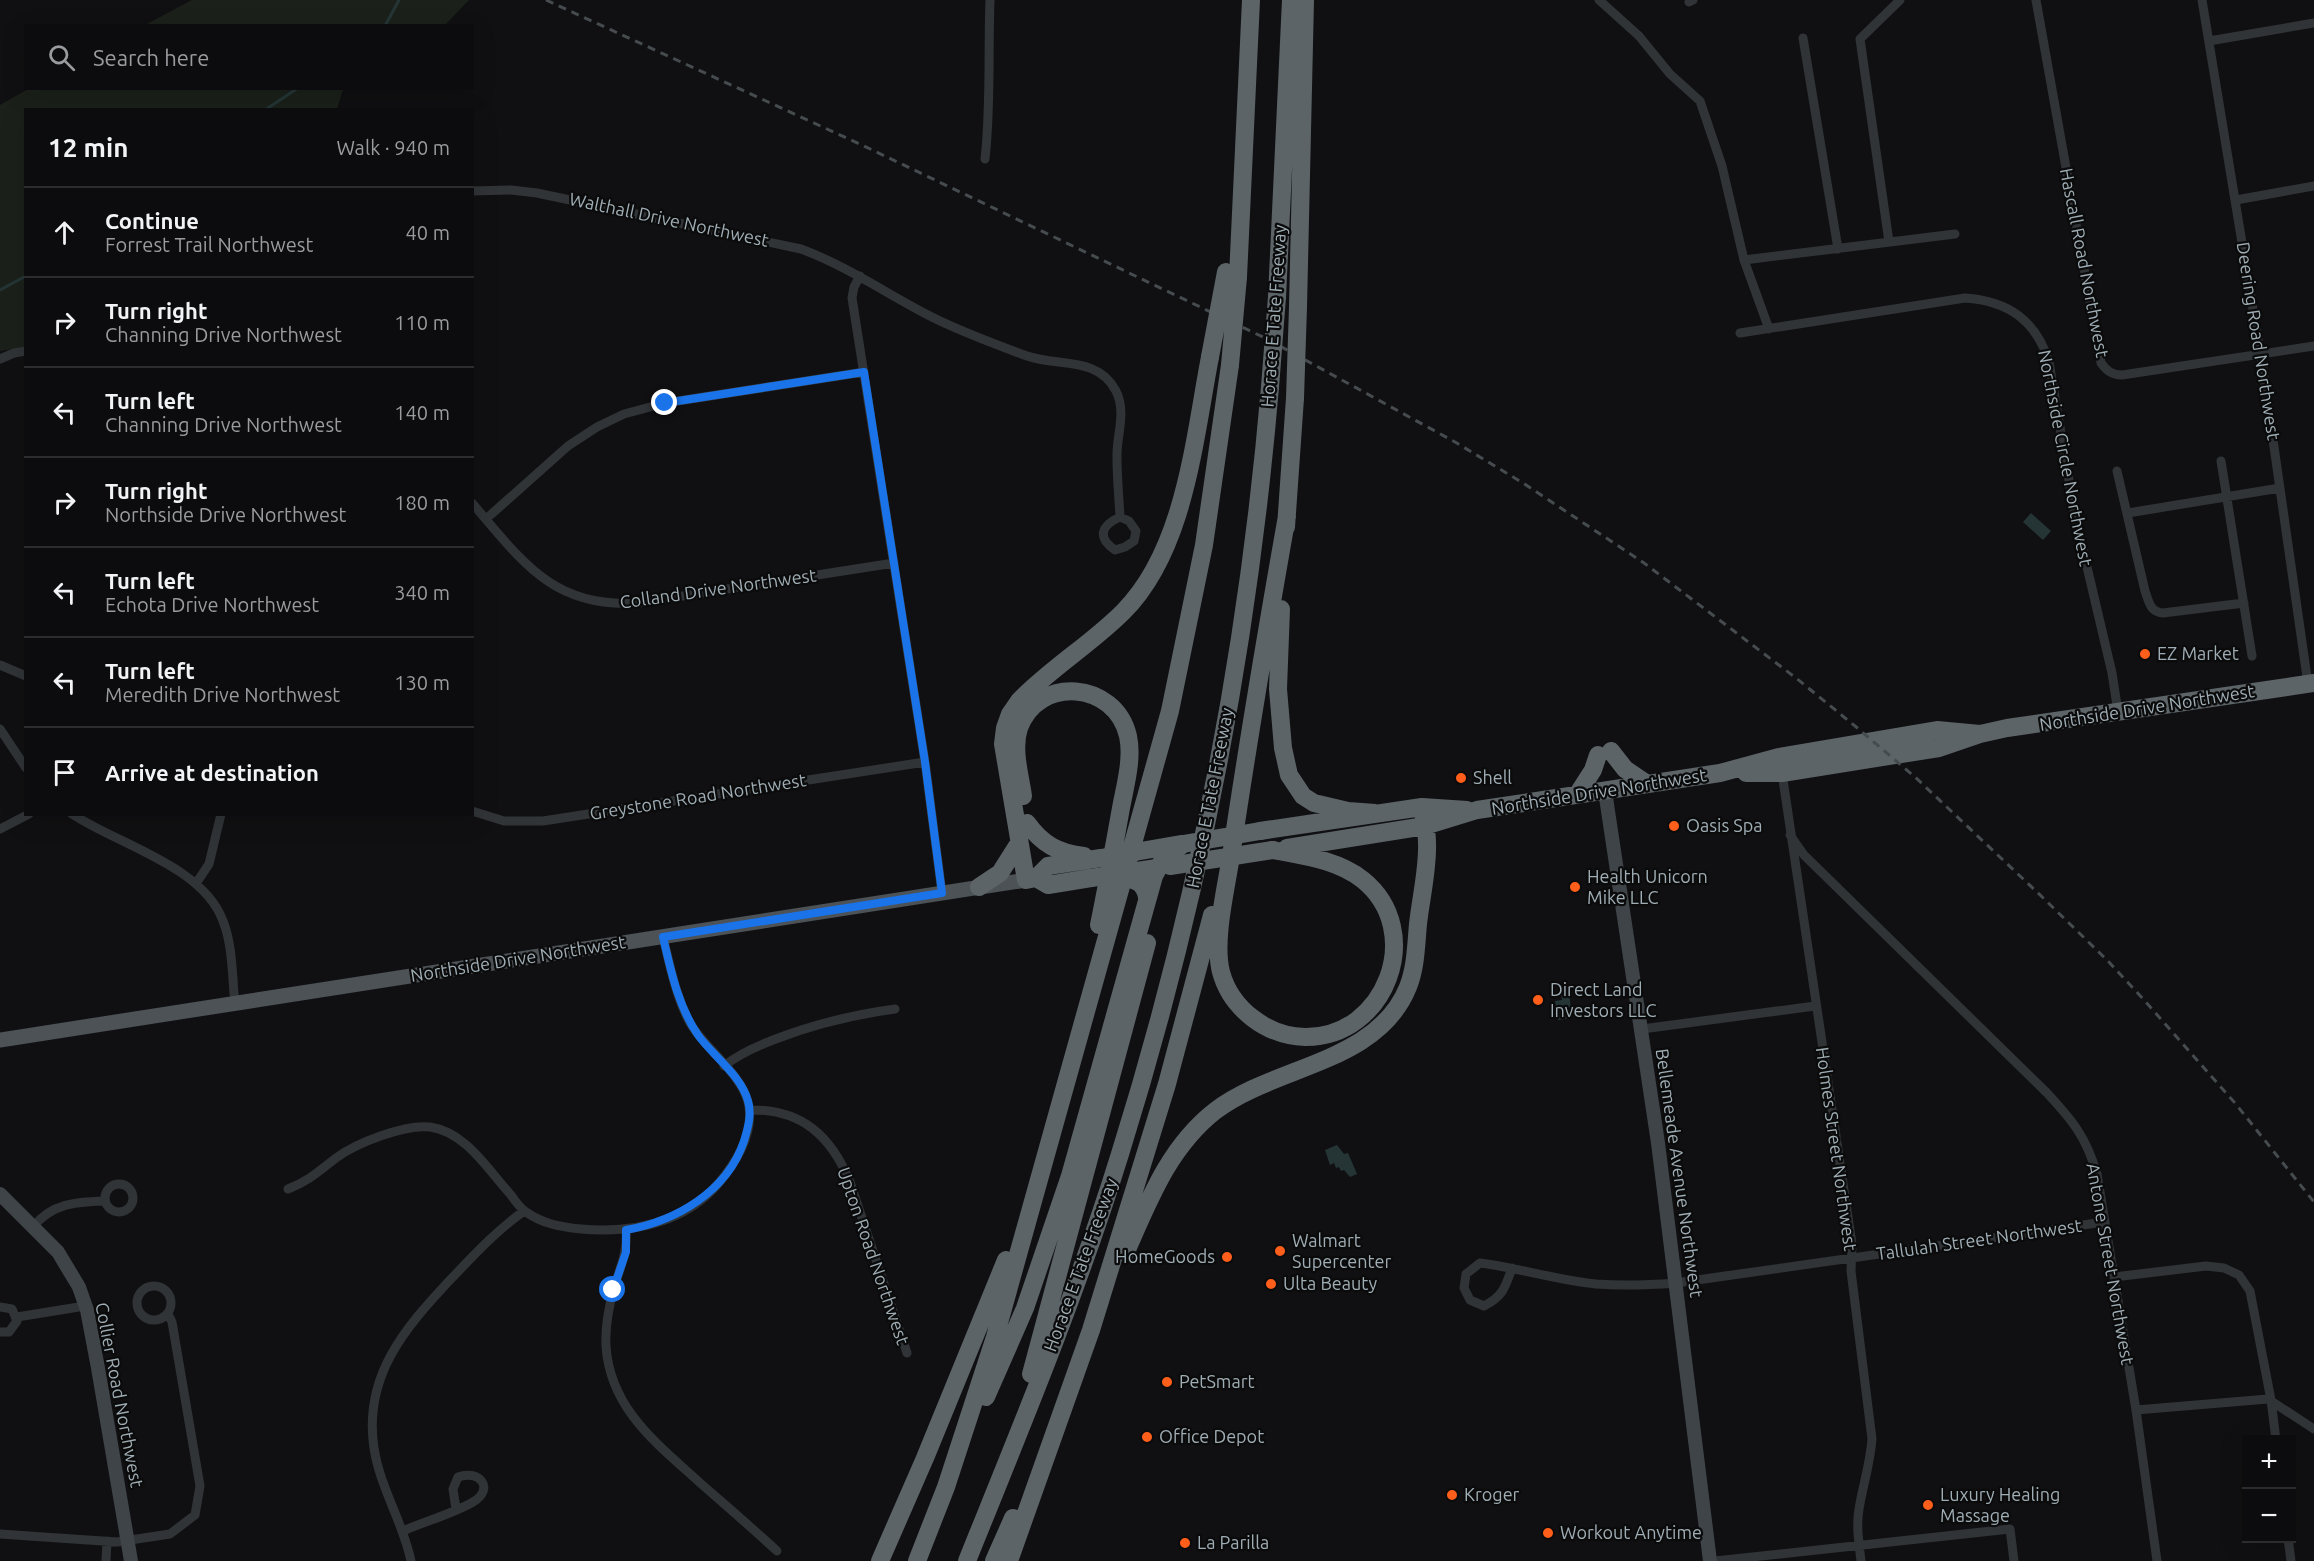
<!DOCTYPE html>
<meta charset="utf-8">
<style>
body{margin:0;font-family:Ubuntu,sans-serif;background:#1a1a1c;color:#f1f3f6}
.controls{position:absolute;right:18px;bottom:18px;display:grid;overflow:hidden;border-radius:0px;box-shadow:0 6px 24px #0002}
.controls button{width:54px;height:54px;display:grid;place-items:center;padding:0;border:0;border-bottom:2px solid #2c2c2e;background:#0c0c0e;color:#f1f3f6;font:30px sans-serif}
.stop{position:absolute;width:18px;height:18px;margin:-14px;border:4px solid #1a73e8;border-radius:50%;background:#fff}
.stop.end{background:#1a73e8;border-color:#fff;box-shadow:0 2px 6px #0008}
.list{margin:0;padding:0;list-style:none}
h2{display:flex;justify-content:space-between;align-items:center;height:78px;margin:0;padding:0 24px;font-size:26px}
h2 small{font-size:20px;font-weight:400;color:#9a9b9e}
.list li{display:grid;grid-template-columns:39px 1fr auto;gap:18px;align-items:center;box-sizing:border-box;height:90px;padding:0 24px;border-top:2px solid #2c2c2e}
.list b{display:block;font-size:22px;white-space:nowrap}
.list p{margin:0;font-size:20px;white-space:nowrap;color:#9a9b9e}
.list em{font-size:20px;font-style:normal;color:#9a9b9e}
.icon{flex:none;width:33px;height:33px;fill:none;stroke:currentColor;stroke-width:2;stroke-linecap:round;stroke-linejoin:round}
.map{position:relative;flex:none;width:2314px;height:1561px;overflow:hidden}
.search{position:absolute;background:#0c0c0e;box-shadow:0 6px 24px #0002;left:24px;top:24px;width:450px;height:66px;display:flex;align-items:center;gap:15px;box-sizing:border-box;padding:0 21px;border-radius:0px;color:#9a9b9e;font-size:22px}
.panel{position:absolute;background:#0c0c0e;box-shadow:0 6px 24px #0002;left:24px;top:108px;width:450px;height:708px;border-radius:0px}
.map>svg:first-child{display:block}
.green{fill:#1b211a}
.water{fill:#253536}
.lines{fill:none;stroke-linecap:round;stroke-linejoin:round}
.stream{stroke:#253536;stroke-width:3}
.street{stroke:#303437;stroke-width:9}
.secondary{stroke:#3e4447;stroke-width:14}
.primary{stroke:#4c5256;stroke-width:15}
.highway{stroke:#5c6468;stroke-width:18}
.rail{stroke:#454b4e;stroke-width:3;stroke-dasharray:8 6;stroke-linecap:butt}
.highway-bridge{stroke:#5c6468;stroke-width:18}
.route{stroke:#1a73e8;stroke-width:8}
.poi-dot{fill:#ff5f1a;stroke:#0b0b0c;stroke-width:2}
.labels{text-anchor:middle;stroke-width:4.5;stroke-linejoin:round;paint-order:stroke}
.street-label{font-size:18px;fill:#9fadb4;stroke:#0b0b0c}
.poi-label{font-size:18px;fill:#9fadb4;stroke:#0b0b0c;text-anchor:start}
</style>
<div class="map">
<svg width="2314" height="1561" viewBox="0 0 2314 1561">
<rect width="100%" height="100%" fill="#101012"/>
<!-- green -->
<path class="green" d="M192,0H469L445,25H145Z
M30,88L343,89L337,109L26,110L25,347L0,351V105Z"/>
<!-- water -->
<path class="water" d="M2031,513L2051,531L2043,540L2023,522Z
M1569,992L1572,1018L1558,1020L1555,1001L1562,1000L1561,993Z
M1337,1145L1344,1154L1348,1153L1357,1174L1350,1177L1344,1170L1341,1171L1339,1167L1336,1168L1334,1163L1330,1165L1325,1150Z"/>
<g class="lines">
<!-- stream -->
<path class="stream" d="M385,26L399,0
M265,110L298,88
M0,290L26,276"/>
<!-- street -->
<path class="street" d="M1599,0L1639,36L1670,74L1700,101L1722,166L1744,260L1769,329
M2036,0L2101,363C2107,371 2112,375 2122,375L2314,346
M2202,0L2263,370L2308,684
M1689,2L1693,0
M1803,38L1838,249
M2209,41L2314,23
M985,159C991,106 988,53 990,0
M472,191L511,190L537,193L801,249C847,266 887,294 930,316C961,332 995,344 1027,356C1058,367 1098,356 1116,391C1127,413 1116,436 1117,458C1117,478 1119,498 1120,517L1129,521L1136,531L1134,541L1125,547L1115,550C1096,537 1102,525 1120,517
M2236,200L2314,186
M1889,242L1860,39L1900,0
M1744,260L1955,234
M860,276L854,287L852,298L925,762L942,893
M1740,333L1965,298C2008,301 2036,320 2049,362L2075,516L2112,673L2118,712
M0,359L14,353L26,351
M2221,461L2252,656
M2117,471L2145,591C2149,602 2150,612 2163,613L2244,603
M472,503C522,561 553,609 638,603L894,563
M2128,513L2280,488
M486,519L568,446L597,427L624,414L665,403L864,372
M0,665L26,676
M0,729L26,768
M1782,773L1852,1244L1851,1271L1872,1439C1870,1465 1863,1484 1859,1509C1856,1526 1859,1544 1861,1561
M472,811L504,821H543L925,762
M72,814C119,845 203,866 223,921C233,946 232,977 235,1004
M0,829L29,814
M1790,835L1804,855L2047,1093C2073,1121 2086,1137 2097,1174L2136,1410L2157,1561
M197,882L209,864L221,814
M1642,1029L1815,1006
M724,1066C739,1054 755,1047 773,1040C814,1024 851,1015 895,1009
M750,1110C802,1109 831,1136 850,1182L907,1353
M105 1198a14 14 0 1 1 28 0a14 14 0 1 1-28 0Z
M288,1189C310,1180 318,1172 336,1158C356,1143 405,1124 430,1127C466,1132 488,1170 511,1195C515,1201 520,1208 526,1212C543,1224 561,1227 581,1229C631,1233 683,1224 718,1184C735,1164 753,1135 749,1107C745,1076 706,1050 690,1023C676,997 670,966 663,937
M33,1227C52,1203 76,1202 105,1201
M626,1230C628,1251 620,1268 614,1288C609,1306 605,1327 606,1346C610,1408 656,1443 698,1481C724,1504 751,1527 777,1551
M1512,1268C1505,1288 1503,1296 1484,1306L1470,1300L1464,1288L1466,1274L1480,1263C1519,1268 1557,1280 1596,1284C1623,1286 1649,1285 1676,1283L2104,1222
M2114,1277L2206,1266L2224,1268L2239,1275L2250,1291L2271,1400L2276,1440
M137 1303a17 17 0 1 1 34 0a17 17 0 1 1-34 0Z
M0,1307L12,1309L17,1321L9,1332H0
M17,1317L85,1306
M2136,1410L2268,1399L2314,1429
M403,1531C426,1521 452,1514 473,1502C495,1489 480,1469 458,1477L453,1489L456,1509
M0,1534L117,1542L170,1534L195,1515L200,1486L172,1322L168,1314
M2288,1538L2291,1561
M106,1561L107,1541
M411,1561C403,1522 380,1488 374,1448C363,1376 405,1328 450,1280C474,1255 496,1231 524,1211
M1715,1561L2010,1529L2014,1561"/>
<!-- secondary -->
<path class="secondary" d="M1605,791L1658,1143L1710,1561
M0,1194L58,1252L79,1287L87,1310L98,1368L131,1561"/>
<!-- primary -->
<path class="primary" d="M0,1040L1026,880"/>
<!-- highway -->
<path class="highway" d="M1238,277L1251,0
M1277,297L1291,0
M1298,307L1305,0
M1286,527L1295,398
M1281,609L1278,689L1283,748L1289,775L1303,796L1314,803L1348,811L1375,813
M1611,751L1625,769L1647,784
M1746,773H1782L1939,748L1980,734L2007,728L2314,683
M1577,795L1593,770L1598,755
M1023,796C1020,775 1012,749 1019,728C1038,675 1115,681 1128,736C1133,759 1125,786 1121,808C1114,847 1107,886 1099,925
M1027,823C1042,844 1058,853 1084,856
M1260,831L1422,807L1467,810
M1287,848L1425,826L1477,810L1720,773L1779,757L1937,730L1980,734
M1273,850C1304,856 1338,860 1363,880C1426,931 1386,1038 1305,1037C1267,1036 1231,1009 1221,972C1213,941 1226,889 1231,856C1248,742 1267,629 1287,516
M1135,852L1181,844
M1101,858L1048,866L1036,878L1026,880L1003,744L1005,728L1010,714L1019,701C1051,668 1091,644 1123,612C1185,550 1194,440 1210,357
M1036,878L1048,885L1091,878
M979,887L1000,873L1019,843
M1126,1252C1149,1200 1169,1147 1215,1111C1275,1065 1377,1064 1408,987C1416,967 1416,945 1418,924C1421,897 1428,869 1427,843C1427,830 1424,818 1422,807
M1031,1374L1147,943
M986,1397L1025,1308L1070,1176L1154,876L1161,863L1183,844
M880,1561L925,1458L1006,1260
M917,1561L946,1487L995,1337L1170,711L1204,545L1230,365
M967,1561C1021,1427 1077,1293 1120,1154C1198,905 1248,647 1270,387
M994,1561L1013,1518
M1009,1561L1091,1330L1167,1084L1212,915"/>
<!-- rail -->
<path class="rail" d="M546,0L864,146L1267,339L1455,442L1523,483L1644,563L1796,678L1855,726L1915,777L2037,892L2107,960L2145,1001L2235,1103L2314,1202"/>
<!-- highway-bridge -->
<path class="highway-bridge" d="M1210,357L1226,272
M1230,365L1238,277
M1270,387L1277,297
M1295,398L1298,307
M1183,844L1260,831
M1101,858L1135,852
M1170,866L1273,850
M1091,878L1157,868
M1119,878C1134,879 1144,881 1147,897"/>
</g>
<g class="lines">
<!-- route -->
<path class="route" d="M613,1290L626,1252V1230C676,1221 727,1192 744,1141C748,1128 752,1114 748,1101C741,1075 713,1056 698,1035C678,1006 671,971 663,937L942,893L925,762L864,372L665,403"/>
</g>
<!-- markers -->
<g class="poi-dot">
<circle cx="2145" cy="654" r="6"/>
<circle cx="1461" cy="778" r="6"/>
<circle cx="1674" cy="826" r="6"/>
<circle cx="1575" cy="887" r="6"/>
<circle cx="1538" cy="1000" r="6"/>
<circle cx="1280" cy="1251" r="6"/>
<circle cx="1227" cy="1257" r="6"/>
<circle cx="1271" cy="1284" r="6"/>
<circle cx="1167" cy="1382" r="6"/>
<circle cx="1147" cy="1437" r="6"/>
<circle cx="1452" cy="1495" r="6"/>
<circle cx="1928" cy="1505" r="6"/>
<circle cx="1548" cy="1533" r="6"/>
<circle cx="1185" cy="1543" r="6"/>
</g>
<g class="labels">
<!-- street labels -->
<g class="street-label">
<text transform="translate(669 220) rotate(12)" y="6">Walthall Drive Northwest</text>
<text transform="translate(2084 263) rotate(79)" y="6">Hascall Road Northwest</text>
<text transform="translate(1274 316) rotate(-86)" y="6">Horace E Tate Freeway</text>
<text transform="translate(2258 341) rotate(81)" y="6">Deering Road Northwest</text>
<text transform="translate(2065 458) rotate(79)" y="6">Northside Circle Northwest</text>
<text transform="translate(718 589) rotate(-8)" y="6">Colland Drive Northwest</text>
<text transform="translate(2147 708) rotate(-9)" y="6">Northside Drive Northwest</text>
<text transform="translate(1599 792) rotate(-9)" y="6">Northside Drive Northwest</text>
<text transform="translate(698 797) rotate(-9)" y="6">Greystone Road Northwest</text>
<text transform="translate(1210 798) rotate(-79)" y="6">Horace E Tate Freeway</text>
<text transform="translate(518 959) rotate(-9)" y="6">Northside Drive Northwest</text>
<text transform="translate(1836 1149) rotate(82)" y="6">Holmes Street Northwest</text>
<text transform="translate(1679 1173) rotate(82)" y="6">Bellemeade Avenue Northwest</text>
<text transform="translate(1979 1240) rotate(-8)" y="6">Tallulah Street Northwest</text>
<text transform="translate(873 1256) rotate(71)" y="6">Upton Road Northwest</text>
<text transform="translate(2110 1264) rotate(80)" y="6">Antone Street Northwest</text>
<text transform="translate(1081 1265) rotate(-70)" y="6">Horace E Tate Freeway</text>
<text transform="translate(119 1395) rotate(79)" y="6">Collier Road Northwest</text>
</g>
<!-- poi labels -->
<g class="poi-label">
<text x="2157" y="660">EZ Market</text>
<text x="1473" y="784">Shell</text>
<text x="1686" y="832">Oasis Spa</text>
<text x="1587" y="883">Health Unicorn<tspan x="1587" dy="21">Mike LLC</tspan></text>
<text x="1550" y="996">Direct Land<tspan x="1550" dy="21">Investors LLC</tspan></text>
<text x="1292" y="1247">Walmart<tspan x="1292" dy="21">Supercenter</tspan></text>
<text x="1215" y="1263" text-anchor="end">HomeGoods</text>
<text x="1283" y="1290">Ulta Beauty</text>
<text x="1179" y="1388">PetSmart</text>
<text x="1159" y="1443">Office Depot</text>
<text x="1464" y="1501">Kroger</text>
<text x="1940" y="1501">Luxury Healing<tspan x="1940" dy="21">Massage</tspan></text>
<text x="1560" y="1539">Workout Anytime</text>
<text x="1197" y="1549">La Parilla</text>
</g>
</g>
</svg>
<div class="controls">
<button>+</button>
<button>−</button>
</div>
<div class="stop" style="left:613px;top:1290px"></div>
<div class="stop end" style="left:665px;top:403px"></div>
<div class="search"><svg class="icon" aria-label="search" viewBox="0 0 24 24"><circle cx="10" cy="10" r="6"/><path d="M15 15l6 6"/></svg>Search here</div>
<section class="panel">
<h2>12 min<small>Walk · 940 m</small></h2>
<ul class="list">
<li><svg class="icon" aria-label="ahead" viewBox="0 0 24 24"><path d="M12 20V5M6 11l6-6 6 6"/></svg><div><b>Continue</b><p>Forrest Trail Northwest</p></div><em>40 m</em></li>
<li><svg class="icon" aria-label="right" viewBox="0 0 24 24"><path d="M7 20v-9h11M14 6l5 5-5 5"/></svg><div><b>Turn right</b><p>Channing Drive Northwest</p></div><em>110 m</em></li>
<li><svg class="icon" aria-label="left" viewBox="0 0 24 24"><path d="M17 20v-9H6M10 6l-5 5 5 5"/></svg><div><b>Turn left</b><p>Channing Drive Northwest</p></div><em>140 m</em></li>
<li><svg class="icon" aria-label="right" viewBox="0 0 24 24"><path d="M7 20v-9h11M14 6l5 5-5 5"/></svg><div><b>Turn right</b><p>Northside Drive Northwest</p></div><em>180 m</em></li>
<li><svg class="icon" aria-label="left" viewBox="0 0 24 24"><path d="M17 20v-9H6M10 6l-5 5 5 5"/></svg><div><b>Turn left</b><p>Echota Drive Northwest</p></div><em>340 m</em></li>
<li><svg class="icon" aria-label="left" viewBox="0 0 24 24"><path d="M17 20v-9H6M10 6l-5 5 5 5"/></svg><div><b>Turn left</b><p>Meredith Drive Northwest</p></div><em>130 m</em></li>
<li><svg class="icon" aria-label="arrive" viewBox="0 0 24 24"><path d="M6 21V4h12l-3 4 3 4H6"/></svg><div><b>Arrive at destination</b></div></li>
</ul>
</section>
</div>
